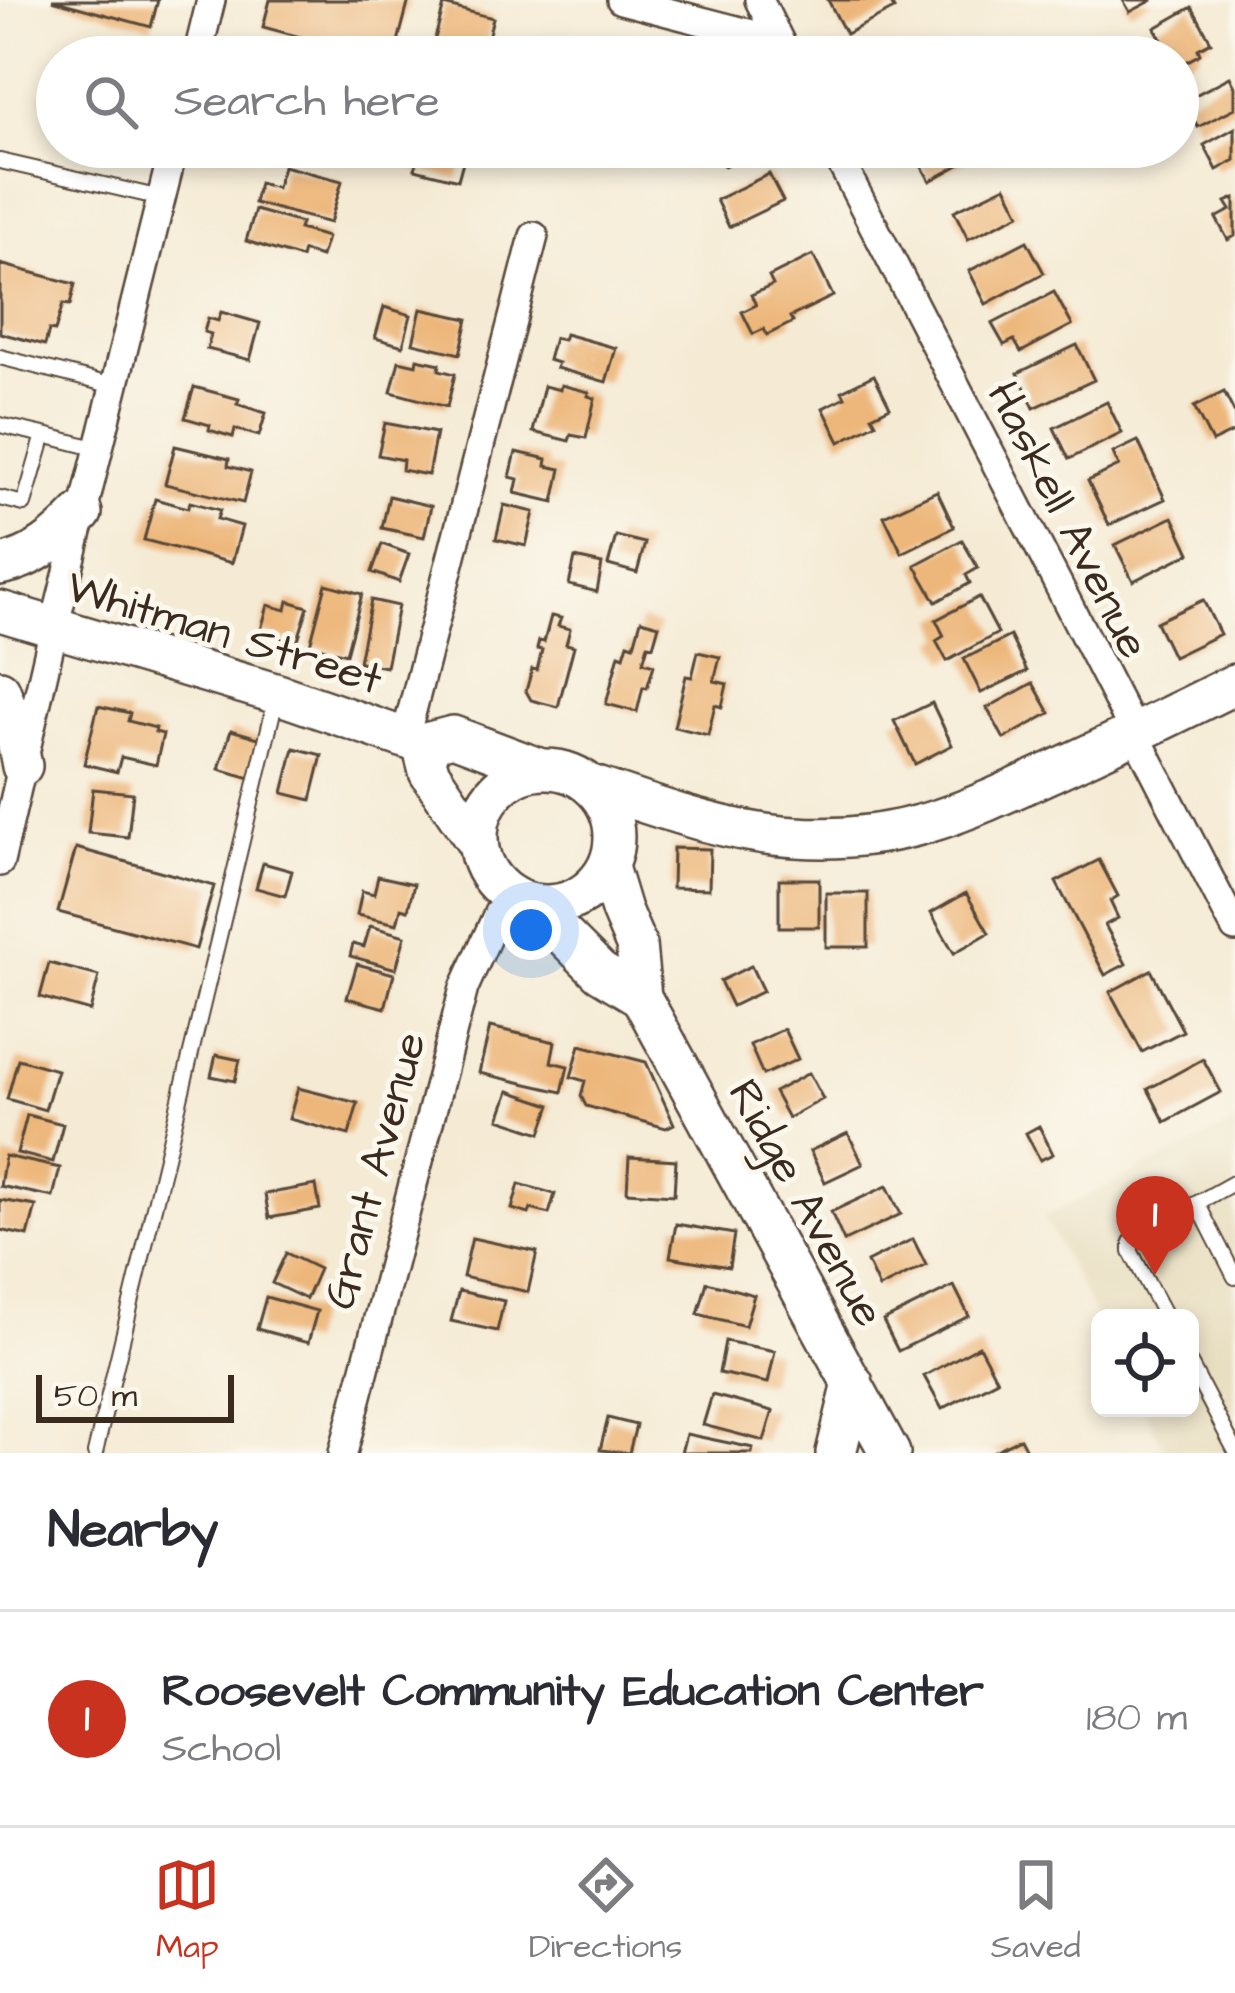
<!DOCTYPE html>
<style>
body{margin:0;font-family:"Architects Daughter",sans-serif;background:#f2f2f3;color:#2b2b33}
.controls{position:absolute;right:36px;bottom:36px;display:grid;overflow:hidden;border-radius:18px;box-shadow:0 6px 18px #0003}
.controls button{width:108px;height:108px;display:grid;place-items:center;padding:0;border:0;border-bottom:3px solid #e1e1e2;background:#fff;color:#2b2b33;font:60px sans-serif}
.scale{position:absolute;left:36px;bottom:30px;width:198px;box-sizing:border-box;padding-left:12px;border:6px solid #3b2a1e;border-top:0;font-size:33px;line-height:42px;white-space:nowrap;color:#3b2a1e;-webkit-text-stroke:9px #fbf7ec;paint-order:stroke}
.you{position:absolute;left:531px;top:930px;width:42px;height:42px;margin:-30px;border:9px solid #fff;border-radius:50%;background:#1a73e8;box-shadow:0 0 0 18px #1a73e833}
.badge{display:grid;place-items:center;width:78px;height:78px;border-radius:50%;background:#c8321e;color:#fff;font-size:39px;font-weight:700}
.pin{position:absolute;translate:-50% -99px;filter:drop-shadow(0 3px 6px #0008)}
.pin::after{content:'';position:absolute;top:63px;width:42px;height:36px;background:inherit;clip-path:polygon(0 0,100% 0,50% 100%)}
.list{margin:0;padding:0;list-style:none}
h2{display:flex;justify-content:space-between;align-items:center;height:156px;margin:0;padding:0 48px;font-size:51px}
h2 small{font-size:39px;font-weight:400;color:#7c7c81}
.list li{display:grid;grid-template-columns:78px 1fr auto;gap:36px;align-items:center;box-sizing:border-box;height:216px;padding:0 48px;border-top:3px solid #e1e1e2}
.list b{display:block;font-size:45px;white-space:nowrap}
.list p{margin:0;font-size:39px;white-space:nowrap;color:#7c7c81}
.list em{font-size:39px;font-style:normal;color:#7c7c81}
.icon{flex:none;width:66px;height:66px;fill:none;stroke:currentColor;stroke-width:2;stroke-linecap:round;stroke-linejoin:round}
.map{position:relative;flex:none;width:1235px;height:1453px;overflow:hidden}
.search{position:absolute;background:#fff;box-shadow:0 6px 18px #0003;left:36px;right:36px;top:36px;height:132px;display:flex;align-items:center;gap:30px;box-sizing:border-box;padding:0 42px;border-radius:66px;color:#7c7c81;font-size:45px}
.sheet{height:372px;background:#fff}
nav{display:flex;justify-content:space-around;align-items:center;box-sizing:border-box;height:168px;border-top:3px solid #e1e1e2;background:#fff;font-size:33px;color:#7c7c81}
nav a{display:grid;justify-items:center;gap:6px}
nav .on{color:#c8321e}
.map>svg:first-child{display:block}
.built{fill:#e5daba}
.building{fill:#edb77b}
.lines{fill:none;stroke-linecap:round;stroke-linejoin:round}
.lane-casing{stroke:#574739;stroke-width:18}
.street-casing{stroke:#574739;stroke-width:32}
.secondary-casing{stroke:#574739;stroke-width:44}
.lane{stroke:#fff;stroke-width:14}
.street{stroke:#fff;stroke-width:27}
.secondary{stroke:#fff;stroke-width:39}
.labels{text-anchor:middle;stroke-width:10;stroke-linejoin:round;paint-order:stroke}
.street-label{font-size:45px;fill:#3b2a1e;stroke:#fbf7ec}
</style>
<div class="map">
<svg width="1235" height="1453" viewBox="0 0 1235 1453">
<rect width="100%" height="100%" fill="#fbf7ec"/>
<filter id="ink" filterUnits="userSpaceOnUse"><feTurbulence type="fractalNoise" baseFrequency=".00833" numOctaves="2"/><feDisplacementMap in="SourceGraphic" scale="24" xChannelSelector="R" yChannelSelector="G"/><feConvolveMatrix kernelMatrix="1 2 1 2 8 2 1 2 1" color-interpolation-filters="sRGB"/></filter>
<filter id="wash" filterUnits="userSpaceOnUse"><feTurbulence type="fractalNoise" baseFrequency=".004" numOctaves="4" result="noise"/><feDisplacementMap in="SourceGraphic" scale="48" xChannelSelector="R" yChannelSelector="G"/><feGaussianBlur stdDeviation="2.7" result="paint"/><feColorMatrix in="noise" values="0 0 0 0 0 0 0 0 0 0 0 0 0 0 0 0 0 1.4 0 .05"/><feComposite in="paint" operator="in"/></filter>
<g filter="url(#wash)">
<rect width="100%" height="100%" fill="#f5ebd5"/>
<!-- built -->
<path class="built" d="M1235,1124V1453H1166L1143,1408H1190V1318H1100V1325L1044,1217Z"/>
<g id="blocks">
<!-- building -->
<path class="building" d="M52,0H158L151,27Z
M270,0H409L394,57H375L263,27Z
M828,0H889L894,9L846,34Z
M1123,0H1153L1130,12Z
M444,5L493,18L483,57H430Z
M1192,7L1211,42L1198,49L1200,54L1181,65L1173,51L1169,52L1155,28Z
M1230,77L1235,87V108L1198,127L1184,101Z
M46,85L57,88V119L45,116L48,104L41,101Z
M1235,128V160L1217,170L1204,145Z
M421,147H467L458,180L415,169Z
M714,147H763L724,166Z
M930,147H984L986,150L930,181L915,155Z
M283,166L342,181L330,223L254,203L259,183L277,188Z
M769,174L783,201L729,227L716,200Z
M1006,186L1020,214L968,239L954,211Z
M1235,198V236L1228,240L1216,218L1231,210L1226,202Z
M255,210L301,223L299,229L327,237L321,257L303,251L301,258L246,241Z
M1027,241L1044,273L986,304L969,271Z
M813,255L833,296L790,317L793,322L767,335L764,329L753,334L742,312L756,305L751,295L773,285L769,277Z
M0,264L75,284L70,305L63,304L55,331L49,330L45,345L0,333Z
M1054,292L1072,325L1021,352L1014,340L1004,345L992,324Z
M384,307L411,315L403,346L375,338Z
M421,309L468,319L460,354L413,343Z
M221,312L260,323L250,360L207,349L211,334L204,332L208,318L218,321Z
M565,334L616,348L606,382L556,368L558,363L548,360L554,338L563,340Z
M1077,345L1094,380L1034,408L1018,373Z
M417,359L440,364L439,370L455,374L447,407L391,392L399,361L416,365Z
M874,375L890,407L872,416L876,423L840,442L823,408L845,397L842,391Z
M561,385L589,392L588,396L595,398L586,438L571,435L569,441L533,432L544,386L560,390Z
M194,387L239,399L237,404L266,413L259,436L235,429L233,437L209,430L210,425L185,418Z
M1224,392L1235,414V431L1212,442L1194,407Z
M1107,402L1122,433L1069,459L1054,428Z
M385,423L436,433L428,475L402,470L403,460L378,455Z
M1138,441L1165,499L1109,525L1088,481L1119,466L1113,453Z
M175,446L229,459L228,466L251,472L243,503L165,484Z
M516,452L547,459L546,466L561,469L554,502L515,493L518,479L510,477Z
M937,491L954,527L902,553L884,516Z
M389,496L431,506L424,537L382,528Z
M155,499L188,508L190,502L220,510L217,519L242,526L232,563L144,540Z
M504,505L534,512L526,546L496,539Z
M1173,517L1190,553L1133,581L1115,545Z
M616,536L645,543L637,573L608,565Z
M962,540L978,568L966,575L970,583L936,602L915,565Z
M382,544L409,554L399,582L372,572Z
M575,558L602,564L597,592L569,585Z
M326,584L362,594L346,654L310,645Z
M979,597L998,633L947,661L936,641L944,636L936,620Z
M371,600L398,606L386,667L359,662Z
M1203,600L1220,634L1173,657L1156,622Z
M288,601L308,607L297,643L260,633L268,605L286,610Z
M551,616L561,618L558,626L570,629L566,644L574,646L558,707L531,700L526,691L532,669L537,670L542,650L537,649L539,641L544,642Z
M641,620L659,625L653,646L648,645L643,662L654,665L647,688L643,687L637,712L606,704L619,654L624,656L628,643L634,645Z
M1010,636L1027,671L981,693L964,659Z
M698,652L720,657L714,681L727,684L722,707L715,705L708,735L674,727L686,676L692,677Z
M1033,683L1050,713L1004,739L987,708Z
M932,703L952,745L915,764L894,721Z
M98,706L130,713L128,721L156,728L155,732L163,734L156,765L121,757L117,772L84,764Z
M231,730L262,739L250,778L219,769Z
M294,748L322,755L311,800L283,793Z
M93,789L133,793L128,837L88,833Z
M76,848L214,886L196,949L58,912Z
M673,848L710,849L709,889L672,888Z
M1099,860L1118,896L1110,901L1118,918L1105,925L1126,964L1105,975L1056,882Z
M263,863L292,871L285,896L256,888Z
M378,876L414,884L408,910L401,908L397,924L357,915L362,891L374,894Z
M779,879H819V927H779Z
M826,893H868V947H826Z
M966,893L989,933L954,953L931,913Z
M370,926L405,936L396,969L350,956L353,944L364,947Z
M49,963L99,976L90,1011L40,997Z
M357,964L394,974L385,1008L347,998Z
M751,966L763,991L732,1006L720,981Z
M1151,970L1183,1031L1142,1052L1110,992Z
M490,1027L555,1042L551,1062L568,1066L562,1092L479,1073Z
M784,1029L798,1059L763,1075L750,1045Z
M580,1045L646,1062L674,1124L666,1128L586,1106L581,1096L585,1081L571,1077Z
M216,1055L240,1060L235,1081L211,1076Z
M18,1059L57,1070L45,1110L7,1099Z
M1203,1059L1221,1092L1165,1122L1148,1089Z
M809,1073L823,1099L788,1118L774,1092Z
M298,1088L358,1103L349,1135L289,1119Z
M509,1091L551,1105L541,1133L499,1119Z
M27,1115L63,1124L53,1162L17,1153Z
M1039,1126L1053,1154L1040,1160L1026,1133Z
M848,1133L863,1164L825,1182L810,1151Z
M5,1156L60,1168L53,1197L0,1186Z
M629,1157L676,1160L674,1195L627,1192Z
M519,1184L555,1194L549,1214L531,1209L529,1214L512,1209Z
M316,1185L320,1209L269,1218L265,1194Z
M887,1186L901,1214L844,1241L831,1212Z
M0,1200L36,1206L28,1236L0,1230Z
M676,1224L734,1234L729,1267L670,1257Z
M472,1238L537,1252L528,1292L463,1277Z
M913,1239L926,1265L879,1288L867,1262Z
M286,1253L319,1269L306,1299L272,1283Z
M707,1282L754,1295L745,1326L698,1314Z
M954,1286L969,1316L898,1351L883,1321Z
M459,1291L504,1301L497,1331L451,1321Z
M266,1297L317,1311L308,1343L257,1329Z
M725,1341L775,1351L768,1383L719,1373Z
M979,1346L997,1380L942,1409L924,1376Z
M712,1395L773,1411L764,1441L703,1425Z
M608,1418L636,1425L629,1453L600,1450Z
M686,1434L753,1448L752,1453H681Z
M1020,1438L1028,1453H991Z"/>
</g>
</g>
<g filter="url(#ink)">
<use href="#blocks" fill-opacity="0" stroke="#574739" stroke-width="3"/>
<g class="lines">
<defs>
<path id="lane" d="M0,161L161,198
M0,357L114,386
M0,425L44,435
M0,498L24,504L44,435L99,449
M1197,1203L1235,1277
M1166,1318L1131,1252V1242L1143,1233L1235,1182
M1190,1364L1235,1450
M95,1453L276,699"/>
<path id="street" d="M621,0L779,41
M759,0L784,50
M197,57L211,0
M833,147L1235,928
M405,738L534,236
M0,862L54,628L174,147
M343,1453L464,988L498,913"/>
<path id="secondary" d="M0,565C35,558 58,538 82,513
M0,611L278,694L422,744L453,736L541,769
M0,690L14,727L22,766
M422,744L429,772L477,843
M478 837a68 68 0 1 1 136 0a68 68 0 1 1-136 0Z
M591,785C657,807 725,833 796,837C901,844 967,811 1060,768C1119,741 1177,713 1235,684
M608,867L621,910L636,945L641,997L890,1453
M533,905L600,972L641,997
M836,1453L853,1383"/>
</defs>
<!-- lane casing -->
<use href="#lane" class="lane-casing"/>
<!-- street casing -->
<use href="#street" class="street-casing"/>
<!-- secondary casing -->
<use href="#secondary" class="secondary-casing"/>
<!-- lane -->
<use href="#lane" class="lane"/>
<!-- street -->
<use href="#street" class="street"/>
<!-- secondary -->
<use href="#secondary" class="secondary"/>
</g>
</g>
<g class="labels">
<!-- street labels -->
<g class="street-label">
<text transform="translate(1070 519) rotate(63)" y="16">Haskell Avenue</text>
<text transform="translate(225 631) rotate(17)" y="16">Whitman Street</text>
<text transform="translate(373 1170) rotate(-75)" y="16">Grant Avenue</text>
<text transform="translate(808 1202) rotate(61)" y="16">Ridge Avenue</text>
</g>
</g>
</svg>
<div class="controls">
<button><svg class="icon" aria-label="locate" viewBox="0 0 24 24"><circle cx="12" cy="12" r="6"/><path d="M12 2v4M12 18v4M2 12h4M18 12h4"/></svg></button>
</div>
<div class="scale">50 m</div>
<div class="you"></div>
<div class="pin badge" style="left:1155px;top:1275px">1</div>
<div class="search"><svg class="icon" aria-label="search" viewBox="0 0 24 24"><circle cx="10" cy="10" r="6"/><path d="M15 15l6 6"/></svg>Search here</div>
</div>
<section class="sheet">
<h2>Nearby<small></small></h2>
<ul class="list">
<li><span class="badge">1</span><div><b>Roosevelt Community Education Center</b><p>School</p></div><em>180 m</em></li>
</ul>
</section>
<nav>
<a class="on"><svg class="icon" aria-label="map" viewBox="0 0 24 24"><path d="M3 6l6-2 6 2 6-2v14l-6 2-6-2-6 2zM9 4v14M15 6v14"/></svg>Map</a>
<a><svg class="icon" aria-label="directions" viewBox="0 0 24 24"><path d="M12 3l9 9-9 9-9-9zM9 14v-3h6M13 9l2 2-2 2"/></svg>Directions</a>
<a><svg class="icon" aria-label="saved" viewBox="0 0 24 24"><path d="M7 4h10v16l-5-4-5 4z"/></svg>Saved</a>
</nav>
